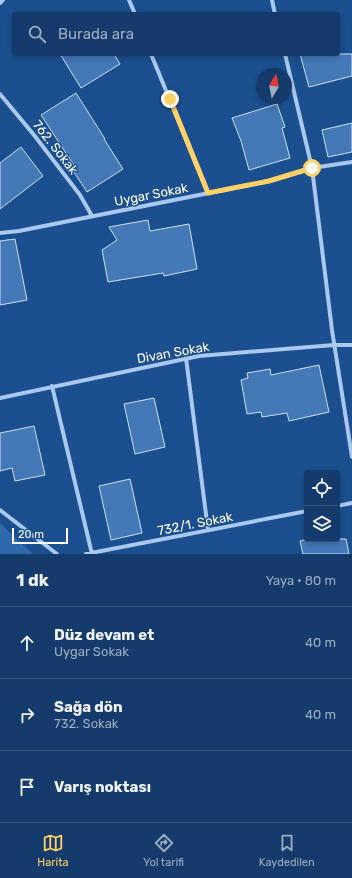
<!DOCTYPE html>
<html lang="tr">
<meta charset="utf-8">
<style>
body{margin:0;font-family:Rubik,sans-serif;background:#214673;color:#f1f3f6}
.controls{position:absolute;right:12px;bottom:12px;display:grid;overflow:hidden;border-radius:4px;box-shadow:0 2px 6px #0003}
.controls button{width:36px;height:36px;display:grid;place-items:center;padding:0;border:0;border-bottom:1px solid #33557e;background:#143b6b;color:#f1f3f6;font:20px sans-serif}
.compass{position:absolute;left:256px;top:68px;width:36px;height:36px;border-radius:50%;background:#143b6b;box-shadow:0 2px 6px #0003;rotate:10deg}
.scale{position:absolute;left:12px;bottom:10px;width:56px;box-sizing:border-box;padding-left:4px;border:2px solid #fff;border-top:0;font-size:11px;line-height:14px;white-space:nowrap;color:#fff;-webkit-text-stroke:3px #1b4f8f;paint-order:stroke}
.stop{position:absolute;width:12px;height:12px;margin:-9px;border:3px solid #ffd166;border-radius:50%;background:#fff}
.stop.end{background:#ffd166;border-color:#fff;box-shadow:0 1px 4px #0008}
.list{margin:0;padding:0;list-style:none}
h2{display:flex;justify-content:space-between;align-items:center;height:52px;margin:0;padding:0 16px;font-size:17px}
h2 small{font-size:13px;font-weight:400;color:#9dadc1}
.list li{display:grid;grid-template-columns:26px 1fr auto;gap:12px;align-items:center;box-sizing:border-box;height:72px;padding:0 16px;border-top:1px solid #33557e}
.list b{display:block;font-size:15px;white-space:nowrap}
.list p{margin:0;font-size:13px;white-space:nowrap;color:#9dadc1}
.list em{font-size:13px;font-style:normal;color:#9dadc1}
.icon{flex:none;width:22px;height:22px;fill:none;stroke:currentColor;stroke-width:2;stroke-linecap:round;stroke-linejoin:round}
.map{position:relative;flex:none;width:352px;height:554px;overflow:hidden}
.search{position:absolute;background:#143b6b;box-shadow:0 2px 6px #0003;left:12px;right:12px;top:12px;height:44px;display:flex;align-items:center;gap:10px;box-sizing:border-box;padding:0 14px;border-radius:4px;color:#9dadc1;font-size:15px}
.sheet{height:268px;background:#143b6b}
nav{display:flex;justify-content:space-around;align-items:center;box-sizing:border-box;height:56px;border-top:1px solid #33557e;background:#143b6b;font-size:11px;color:#9dadc1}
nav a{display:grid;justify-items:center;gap:2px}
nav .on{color:#ffd166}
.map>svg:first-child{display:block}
.green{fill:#2e69ad}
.building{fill:#4478b7;stroke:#cfe3fa}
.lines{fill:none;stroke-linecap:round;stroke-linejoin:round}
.minor{stroke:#a9c9ee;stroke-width:4}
.route{stroke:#ffd166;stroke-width:5}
.labels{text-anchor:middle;stroke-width:3;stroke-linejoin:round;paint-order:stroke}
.street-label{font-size:13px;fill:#fff;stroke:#1b4f8f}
</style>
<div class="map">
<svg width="352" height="554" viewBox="0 0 352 554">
<rect width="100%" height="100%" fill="#1b4f8f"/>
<!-- green -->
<path class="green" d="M0,523L33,554H0Z"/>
<!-- building -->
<path class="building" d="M60,54H114L120,64L81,88Z
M300,54H352V76L309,87Z
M76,93L105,139H104L123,169L87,192L72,169L75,167L41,115Z
M277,104L285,127L282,128L290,158L249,170L241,141L232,118Z
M352,123V152L328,157L322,130Z
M21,147L43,176L0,209V163Z
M148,220L150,231L189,224L197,269L164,276L163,273L108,282L102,250L117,240L109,227Z
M15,239L27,300L0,305V241Z
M319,365L329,412L289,421L287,413L262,417L261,412L247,414L241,380L248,378L247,373L270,369L271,375Z
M154,398L165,447L135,454L124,404Z
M34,426L45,475L15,481L12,468L0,471V433Z
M130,479L142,533L111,540L99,486Z
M308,539H346L349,554H303L300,541Z"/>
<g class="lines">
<!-- minor -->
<path class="minor" d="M129,0L135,14
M272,0L275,14
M0,3L3,0
M151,54L208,193
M285,54L312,168L332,330L352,457
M0,94L34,135L80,195L92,216
M0,233L19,231L269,181L312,168L352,162
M186,358L208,530
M52,386L92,554
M0,398L199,356L334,345H352
M337,506L352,503
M0,510L57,554
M86,554L307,511"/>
</g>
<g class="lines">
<!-- route -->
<path class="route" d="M170,99L208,193L269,181L312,168"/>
</g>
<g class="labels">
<!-- street labels -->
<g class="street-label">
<text transform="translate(56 147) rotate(52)" y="5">762. Sokak</text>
<text transform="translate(151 194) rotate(-11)" y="5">Uygar Sokak</text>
<text transform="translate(173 352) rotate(-10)" y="5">Divan Sokak</text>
<text transform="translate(195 523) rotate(-11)" y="5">732/1. Sokak</text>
</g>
</g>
</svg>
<div class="controls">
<button><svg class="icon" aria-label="locate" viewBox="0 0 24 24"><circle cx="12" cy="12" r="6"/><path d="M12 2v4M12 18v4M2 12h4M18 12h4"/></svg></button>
<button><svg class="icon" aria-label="layers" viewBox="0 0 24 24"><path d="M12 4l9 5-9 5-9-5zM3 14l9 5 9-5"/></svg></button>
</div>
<svg class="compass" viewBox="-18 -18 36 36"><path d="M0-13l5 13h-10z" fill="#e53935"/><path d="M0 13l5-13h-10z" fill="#9dadc1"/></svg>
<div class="scale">20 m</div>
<div class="stop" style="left:312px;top:168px"></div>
<div class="stop end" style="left:170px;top:99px"></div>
<div class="search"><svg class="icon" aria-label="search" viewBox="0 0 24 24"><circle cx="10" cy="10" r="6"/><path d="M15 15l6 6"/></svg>Burada ara</div>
</div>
<section class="sheet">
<h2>1 dk<small>Yaya · 80 m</small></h2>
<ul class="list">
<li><svg class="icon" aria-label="ahead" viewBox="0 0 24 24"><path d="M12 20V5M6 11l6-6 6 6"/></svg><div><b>Düz devam et</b><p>Uygar Sokak</p></div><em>40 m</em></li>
<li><svg class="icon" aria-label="right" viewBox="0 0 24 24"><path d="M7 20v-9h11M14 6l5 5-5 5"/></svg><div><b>Sağa dön</b><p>732. Sokak</p></div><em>40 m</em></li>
<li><svg class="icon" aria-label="arrive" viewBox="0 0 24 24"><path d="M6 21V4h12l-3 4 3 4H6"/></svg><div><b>Varış noktası</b></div></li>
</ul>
</section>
<nav>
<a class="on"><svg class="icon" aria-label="map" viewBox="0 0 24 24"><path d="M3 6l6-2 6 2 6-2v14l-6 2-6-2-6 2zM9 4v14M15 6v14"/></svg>Harita</a>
<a><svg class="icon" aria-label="directions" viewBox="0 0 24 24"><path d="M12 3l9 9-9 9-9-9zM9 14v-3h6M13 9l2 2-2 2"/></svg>Yol tarifi</a>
<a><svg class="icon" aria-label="saved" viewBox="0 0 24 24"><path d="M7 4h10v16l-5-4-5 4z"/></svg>Kaydedilen</a>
</nav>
